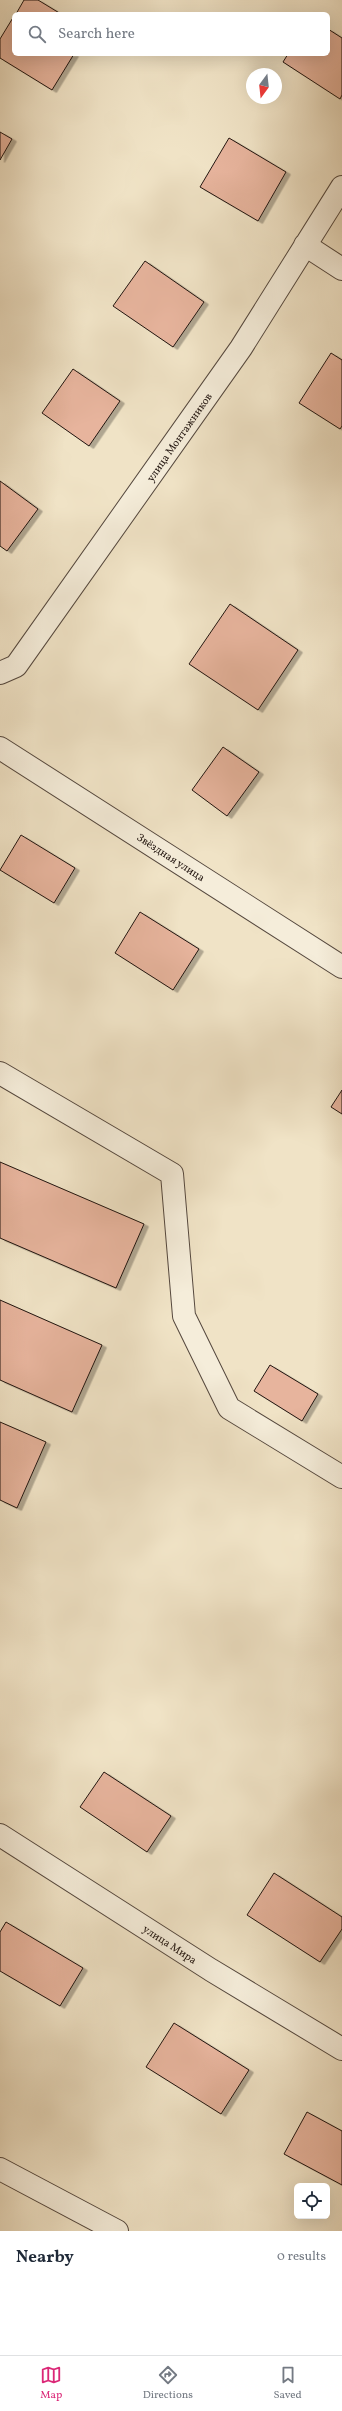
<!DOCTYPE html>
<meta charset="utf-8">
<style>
body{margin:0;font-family:Vollkorn,serif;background:#f6f6f7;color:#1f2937}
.controls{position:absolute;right:12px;bottom:12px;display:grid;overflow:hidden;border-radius:6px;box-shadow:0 4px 16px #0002}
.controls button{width:36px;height:36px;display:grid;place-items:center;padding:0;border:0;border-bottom:1px solid #e0e1e3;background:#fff;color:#1f2937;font:20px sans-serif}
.compass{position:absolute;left:246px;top:68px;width:36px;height:36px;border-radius:50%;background:#fff;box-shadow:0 4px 16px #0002;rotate:195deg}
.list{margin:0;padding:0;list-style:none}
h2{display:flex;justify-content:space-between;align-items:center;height:52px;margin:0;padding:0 16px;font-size:17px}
h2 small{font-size:13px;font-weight:400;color:#747a83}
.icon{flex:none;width:22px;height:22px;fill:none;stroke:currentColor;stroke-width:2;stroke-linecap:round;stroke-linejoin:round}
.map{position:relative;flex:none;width:342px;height:2231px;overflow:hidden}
.search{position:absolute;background:#fff;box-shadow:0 4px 16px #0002;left:12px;right:12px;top:12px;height:44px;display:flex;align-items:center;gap:10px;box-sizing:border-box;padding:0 14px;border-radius:6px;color:#747a83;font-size:15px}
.sheet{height:124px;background:#fff}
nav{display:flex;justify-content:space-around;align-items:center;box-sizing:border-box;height:56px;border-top:1px solid #e0e1e3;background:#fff;font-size:11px;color:#747a83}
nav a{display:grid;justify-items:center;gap:2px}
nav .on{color:#db2777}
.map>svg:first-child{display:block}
.building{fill:#e7b49d;stroke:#211510;filter:url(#shadow)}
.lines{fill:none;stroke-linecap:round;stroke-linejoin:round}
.street-casing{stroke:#55483e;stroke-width:24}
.street{stroke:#f5edda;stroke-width:22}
.labels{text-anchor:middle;stroke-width:3;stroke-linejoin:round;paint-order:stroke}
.street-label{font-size:11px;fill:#211510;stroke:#f5edda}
</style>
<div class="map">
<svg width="342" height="2231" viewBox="0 0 342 2231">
<defs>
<filter id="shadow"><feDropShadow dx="4.5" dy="2.5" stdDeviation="0" flood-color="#0004"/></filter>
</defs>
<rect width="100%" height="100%" fill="#f0e3c6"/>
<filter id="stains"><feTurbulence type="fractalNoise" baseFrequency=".005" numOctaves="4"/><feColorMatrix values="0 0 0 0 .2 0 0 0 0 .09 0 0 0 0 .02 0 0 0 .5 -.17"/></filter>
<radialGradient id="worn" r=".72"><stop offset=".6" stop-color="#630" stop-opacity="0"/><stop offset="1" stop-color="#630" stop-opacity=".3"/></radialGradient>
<!-- building -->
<path class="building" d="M24,0H38L61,14H16Z
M14,16V54H74L52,90L0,58V39Z
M328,29L342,38V95L340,99L283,62L288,54H328Z
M0,132L12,139L0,160Z
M229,138L286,172L258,221L200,187Z
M145,261L204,302L173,347L113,306Z
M331,353L342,360V426L340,429L299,403Z
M73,369L120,401L89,446L42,413Z
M0,481L38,509L7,551L0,546Z
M230,604L298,650L258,710L189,664Z
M223,747L259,772L227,816L192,790Z
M21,835L75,868L54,903L0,870Z
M140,912L199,949L173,990L115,953Z
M342,1090V1114L331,1107Z
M0,1162L144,1224L116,1288L0,1238Z
M0,1300L102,1345L72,1412L0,1380Z
M270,1365L318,1394L302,1421L254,1391Z
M0,1422L46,1442L17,1508L0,1500Z
M104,1772L171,1816L147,1852L80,1807Z
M274,1873L342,1917V1929L320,1962L247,1915Z
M6,1922L83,1968L60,2006L0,1971V1932Z
M174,2023L249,2070L221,2114L146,2067Z
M307,2112L342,2131V2185L284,2154Z"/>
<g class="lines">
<defs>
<path id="street" d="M305,245L342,269
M0,673L16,666L241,348L342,187
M0,748L342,967
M0,1073L172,1174L184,1316L229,1408L342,1477
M0,1835L211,1970L342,2049
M0,2169L117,2231"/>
</defs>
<!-- street casing -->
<use href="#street" class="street-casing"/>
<!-- street -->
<use href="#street" class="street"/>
</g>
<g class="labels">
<!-- street labels -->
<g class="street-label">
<text transform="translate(179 437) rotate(-55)" y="4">улица Монтажников</text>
<text transform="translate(171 857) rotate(33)" y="4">Звёздная улица</text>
<text transform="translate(170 1944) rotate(33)" y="4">улица Мира</text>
</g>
</g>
<rect width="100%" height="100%" filter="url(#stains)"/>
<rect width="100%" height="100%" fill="url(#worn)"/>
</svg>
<div class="controls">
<button><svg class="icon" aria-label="locate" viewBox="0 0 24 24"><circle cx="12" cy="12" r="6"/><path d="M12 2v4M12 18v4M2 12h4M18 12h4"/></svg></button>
</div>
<svg class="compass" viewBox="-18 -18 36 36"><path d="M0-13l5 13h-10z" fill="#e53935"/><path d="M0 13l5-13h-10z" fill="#747a83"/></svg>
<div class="search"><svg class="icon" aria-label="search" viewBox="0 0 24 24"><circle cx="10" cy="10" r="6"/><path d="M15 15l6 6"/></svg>Search here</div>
</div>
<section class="sheet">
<h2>Nearby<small>0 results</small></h2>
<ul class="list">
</ul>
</section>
<nav>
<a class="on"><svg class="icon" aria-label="map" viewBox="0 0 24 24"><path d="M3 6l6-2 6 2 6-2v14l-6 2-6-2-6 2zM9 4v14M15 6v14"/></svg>Map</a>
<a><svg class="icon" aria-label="directions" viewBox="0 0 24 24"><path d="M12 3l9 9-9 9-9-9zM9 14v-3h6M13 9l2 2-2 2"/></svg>Directions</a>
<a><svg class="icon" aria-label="saved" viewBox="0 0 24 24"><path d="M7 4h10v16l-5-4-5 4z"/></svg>Saved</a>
</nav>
